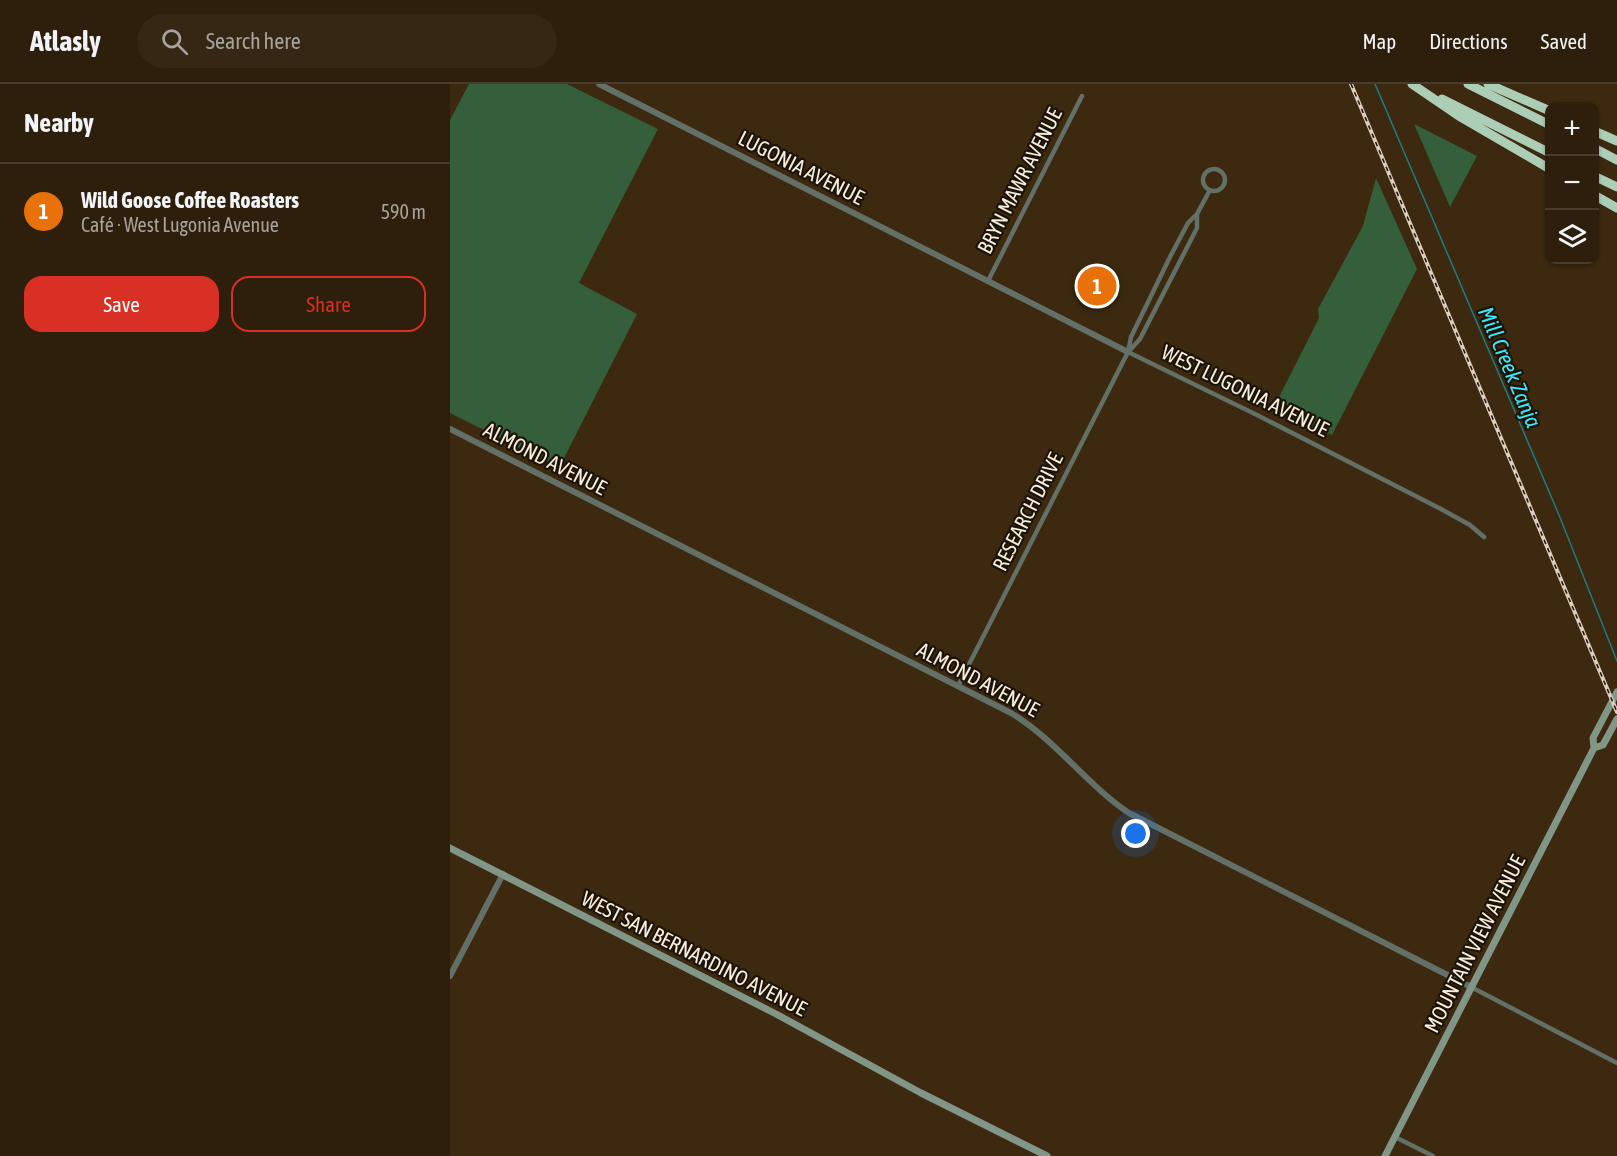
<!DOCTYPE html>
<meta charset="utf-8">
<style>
body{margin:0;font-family:"Asap Condensed",sans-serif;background:#352714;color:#f1f3f6}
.controls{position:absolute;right:18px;top:18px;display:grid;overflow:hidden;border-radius:12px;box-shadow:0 2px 4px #0004}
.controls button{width:54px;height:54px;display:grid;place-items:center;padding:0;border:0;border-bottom:2px solid #483d2c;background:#2d1f0b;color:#f1f3f6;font:30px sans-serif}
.you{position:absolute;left:686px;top:750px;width:21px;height:21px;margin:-15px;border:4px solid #fff;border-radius:50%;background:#1a73e8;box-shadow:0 0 0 9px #1a73e833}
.badge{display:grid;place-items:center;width:39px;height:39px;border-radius:50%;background:#d93025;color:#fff;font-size:20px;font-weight:700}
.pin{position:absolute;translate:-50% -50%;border:3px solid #fff;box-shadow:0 2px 6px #0006}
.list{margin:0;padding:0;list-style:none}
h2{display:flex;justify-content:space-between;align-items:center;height:78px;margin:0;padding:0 24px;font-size:26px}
h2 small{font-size:20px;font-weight:400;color:#a7a29d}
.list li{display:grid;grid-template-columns:39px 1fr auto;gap:18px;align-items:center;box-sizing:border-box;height:96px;padding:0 24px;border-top:2px solid #483d2c}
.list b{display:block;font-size:22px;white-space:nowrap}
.list p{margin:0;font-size:20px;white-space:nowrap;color:#a7a29d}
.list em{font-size:20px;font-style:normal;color:#a7a29d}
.actions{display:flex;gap:12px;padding:18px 24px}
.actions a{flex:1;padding:14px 0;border:2px solid #d93025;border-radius:18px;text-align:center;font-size:21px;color:#d93025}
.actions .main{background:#d93025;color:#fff}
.icon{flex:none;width:33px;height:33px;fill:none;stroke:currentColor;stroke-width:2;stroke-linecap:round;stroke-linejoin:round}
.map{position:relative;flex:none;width:1167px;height:1072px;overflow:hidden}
header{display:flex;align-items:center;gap:36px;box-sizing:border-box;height:84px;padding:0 30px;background:#2d1f0b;border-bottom:2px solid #483d2c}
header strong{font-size:28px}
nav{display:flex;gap:33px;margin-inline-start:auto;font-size:21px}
.search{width:420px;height:54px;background:#352714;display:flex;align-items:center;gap:15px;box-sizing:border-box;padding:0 21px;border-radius:33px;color:#a7a29d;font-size:22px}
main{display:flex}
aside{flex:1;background:#2d1f0b}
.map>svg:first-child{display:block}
.green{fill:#345f3a}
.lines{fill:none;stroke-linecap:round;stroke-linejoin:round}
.stream{stroke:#1c7d86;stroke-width:1.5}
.minor{stroke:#637067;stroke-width:4.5}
.tertiary{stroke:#637067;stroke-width:6}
.secondary{stroke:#819687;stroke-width:7}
.motorway{stroke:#acceb6;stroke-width:9}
.rail-casing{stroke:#dbcebc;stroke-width:4}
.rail{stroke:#1c1409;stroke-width:1.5;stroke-dasharray:4.5;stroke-linecap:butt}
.labels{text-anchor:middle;stroke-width:4.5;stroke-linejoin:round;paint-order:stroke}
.street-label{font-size:21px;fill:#f9eddd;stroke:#1c1409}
.water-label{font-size:22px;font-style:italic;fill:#3bebfd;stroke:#1c1409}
</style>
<header>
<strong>Atlasly</strong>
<div class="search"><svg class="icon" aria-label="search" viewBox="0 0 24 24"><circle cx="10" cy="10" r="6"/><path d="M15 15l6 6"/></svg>Search here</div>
<nav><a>Map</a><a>Directions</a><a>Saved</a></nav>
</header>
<main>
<aside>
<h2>Nearby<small></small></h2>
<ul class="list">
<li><span class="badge" style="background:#e8710a">1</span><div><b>Wild Goose Coffee Roasters</b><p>Café · West Lugonia Avenue</p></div><em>590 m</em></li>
</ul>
<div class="actions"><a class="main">Save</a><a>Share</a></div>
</aside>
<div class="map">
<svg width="1167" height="1072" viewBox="0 0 1167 1072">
<rect width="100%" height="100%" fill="#3c290f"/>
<!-- green -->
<path class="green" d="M19,0H117L208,45L129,199L187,230L109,384L0,329V36Z
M964,40L1027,72L1000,123Z
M926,94L967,185L882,351L824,323L869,234L868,225L913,142Z"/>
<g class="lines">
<!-- stream -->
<path class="stream" d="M925,0L1109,431L1167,577"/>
<!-- minor -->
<path class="minor" d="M753 96a11 11 0 1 1 22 0a11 11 0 1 1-22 0Z
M538,197L632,12
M680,266L690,255L747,144V130
M678,268L807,331L991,425L1020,441L1034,453
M508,602L678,268L681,253L721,171L738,139L747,130L760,106
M1021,903L1167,979
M945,1053L983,1072"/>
<!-- tertiary -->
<path class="tertiary" d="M149,0L678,268
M0,345L561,629C606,656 636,700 679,729L1021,903
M0,892L53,790"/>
<!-- secondary -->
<path class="secondary" d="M1144,664L1153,661L1167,635
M0,764L326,930L471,1009L597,1072
M935,1072L1144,664L1143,654L1167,608"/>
<!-- motorway -->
<path class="motorway" d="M962,0L1009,32L1100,85
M1018,0L1100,41
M1038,0L1100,27
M992,15L1100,69
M1144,47L1167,57
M1144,64L1167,76
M1144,92L1167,103
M1144,111L1167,124"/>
<defs>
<path id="rail" d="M901,0L1167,628"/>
</defs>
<!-- rail casing -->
<use href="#rail" class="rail-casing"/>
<!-- rail -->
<use href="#rail" class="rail"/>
</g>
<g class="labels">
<!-- street labels -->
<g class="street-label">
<text transform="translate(351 84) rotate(27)" y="7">LUGONIA AVENUE</text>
<text transform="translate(570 97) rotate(-63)" y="7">BRYN MAWR AVENUE</text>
<text transform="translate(795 307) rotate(26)" y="7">WEST LUGONIA AVENUE</text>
<text transform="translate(95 375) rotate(27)" y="7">ALMOND AVENUE</text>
<text transform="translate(578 428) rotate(-63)" y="7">RESEARCH DRIVE</text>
<text transform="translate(528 596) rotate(28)" y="7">ALMOND AVENUE</text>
<text transform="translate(1025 860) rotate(-63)" y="7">MOUNTAIN VIEW AVENUE</text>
<text transform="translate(244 870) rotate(27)" y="7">WEST SAN BERNARDINO AVENUE</text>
</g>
<!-- water labels -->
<g class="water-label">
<text transform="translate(1060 283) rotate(67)" y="8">Mill Creek Zanja</text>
</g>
</g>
</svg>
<div class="controls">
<button>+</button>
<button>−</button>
<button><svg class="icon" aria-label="layers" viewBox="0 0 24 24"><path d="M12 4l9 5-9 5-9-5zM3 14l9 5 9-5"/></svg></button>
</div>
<div class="you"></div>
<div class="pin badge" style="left:647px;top:202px;background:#e8710a">1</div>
</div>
</main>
